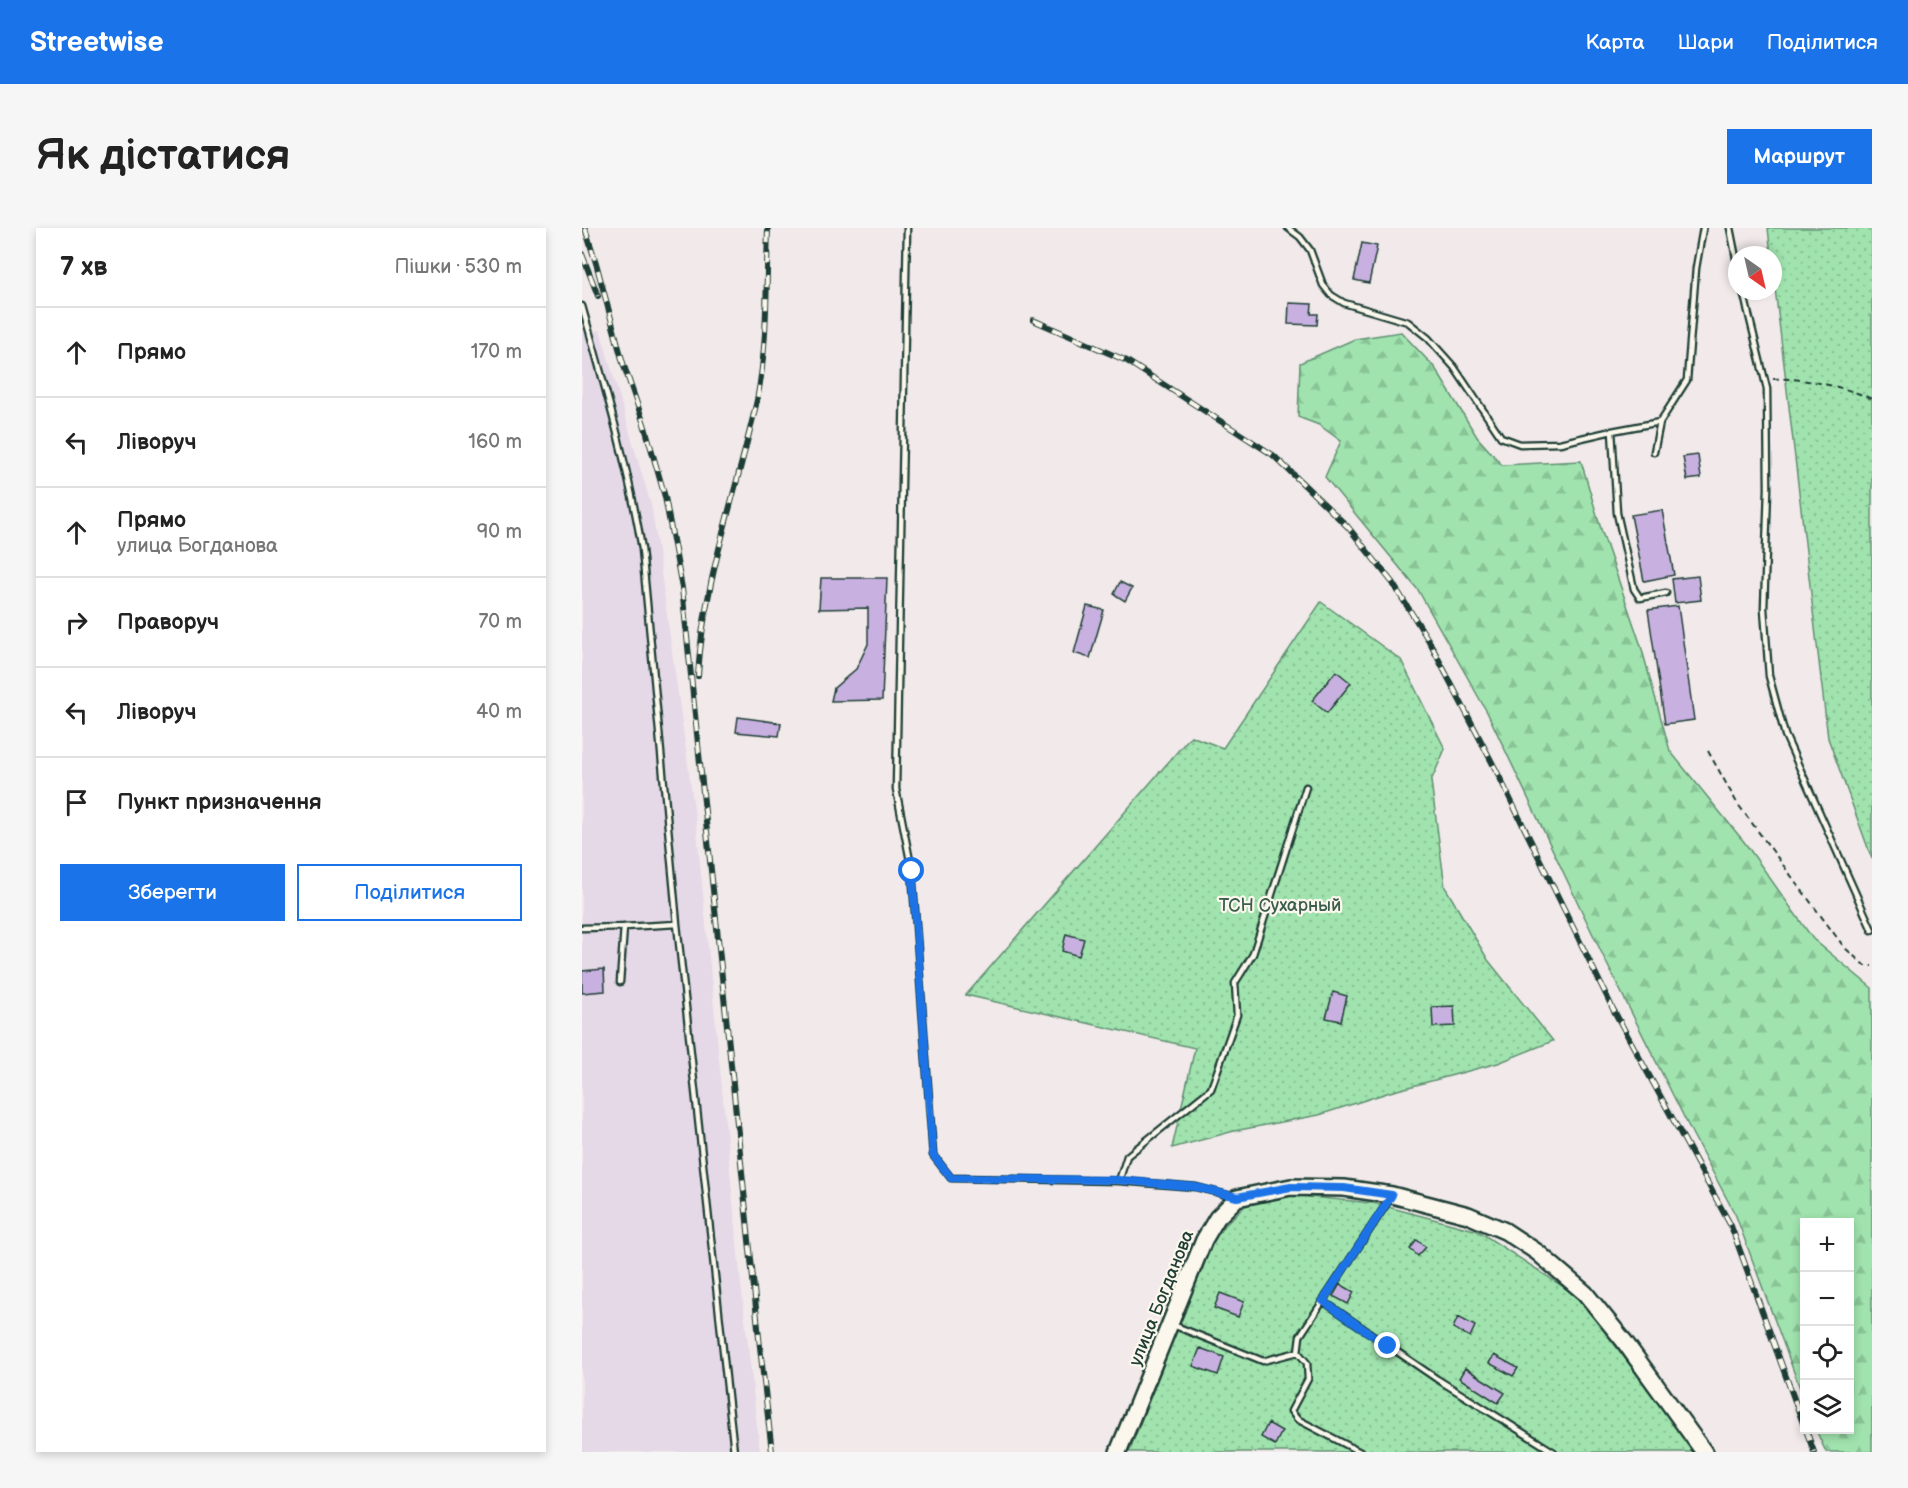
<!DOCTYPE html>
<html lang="uk">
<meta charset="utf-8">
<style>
body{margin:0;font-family:"Balsamiq Sans",sans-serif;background:#f6f6f6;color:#222}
.controls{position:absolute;right:18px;bottom:18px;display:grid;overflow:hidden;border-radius:0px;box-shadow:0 3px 9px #0003}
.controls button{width:54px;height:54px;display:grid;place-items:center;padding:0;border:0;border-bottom:2px solid #e0e0e0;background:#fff;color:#222;font:30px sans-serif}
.compass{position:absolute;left:1146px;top:18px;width:54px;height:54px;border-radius:50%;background:#fff;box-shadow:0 3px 9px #0003;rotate:146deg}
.stop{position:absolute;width:18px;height:18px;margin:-14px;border:4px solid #1a73e8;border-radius:50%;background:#fff}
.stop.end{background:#1a73e8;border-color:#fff;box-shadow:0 2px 6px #0008}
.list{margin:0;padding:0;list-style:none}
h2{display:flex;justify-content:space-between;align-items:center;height:78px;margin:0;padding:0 24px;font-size:26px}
h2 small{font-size:20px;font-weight:400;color:#767676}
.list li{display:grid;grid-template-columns:39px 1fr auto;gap:18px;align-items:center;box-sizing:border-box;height:90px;padding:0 24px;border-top:2px solid #e0e0e0}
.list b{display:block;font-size:22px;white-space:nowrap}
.list p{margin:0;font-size:20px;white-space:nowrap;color:#767676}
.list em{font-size:20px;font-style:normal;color:#767676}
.actions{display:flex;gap:12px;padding:18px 24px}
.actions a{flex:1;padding:14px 0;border:2px solid #1a73e8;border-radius:0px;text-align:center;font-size:21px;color:#1a73e8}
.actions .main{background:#1a73e8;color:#fff}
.icon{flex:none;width:33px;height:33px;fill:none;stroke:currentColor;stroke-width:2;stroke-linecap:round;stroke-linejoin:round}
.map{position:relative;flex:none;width:1290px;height:1224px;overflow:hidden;border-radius:0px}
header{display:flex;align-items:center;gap:36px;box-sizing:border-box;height:84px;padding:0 30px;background:#1a73e8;color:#fff}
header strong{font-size:28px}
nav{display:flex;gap:33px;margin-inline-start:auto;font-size:21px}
.intro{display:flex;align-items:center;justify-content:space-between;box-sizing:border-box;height:144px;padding:0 36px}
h1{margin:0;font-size:42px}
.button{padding:15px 27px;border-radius:0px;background:#1a73e8;color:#fff;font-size:21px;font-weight:700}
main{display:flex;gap:36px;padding:0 36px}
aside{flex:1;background:#fff;border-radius:0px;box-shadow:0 3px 9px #0003}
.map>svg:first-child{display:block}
.built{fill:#e5d8e7}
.green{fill:url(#green-dots);stroke:#609071;stroke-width:1.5}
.forest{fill:url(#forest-firs);stroke:#609071;stroke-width:1.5}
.building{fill:#c8b1e0;stroke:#1f3d34;stroke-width:1.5}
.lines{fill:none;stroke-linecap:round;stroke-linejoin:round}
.lane-casing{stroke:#1f3d34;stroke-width:9}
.primary-casing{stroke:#1f3d34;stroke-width:20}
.path{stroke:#1f3d34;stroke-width:2;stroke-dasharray:6 4.5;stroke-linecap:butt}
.lane{stroke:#fbf7ec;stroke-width:4.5}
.primary{stroke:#fbf7ec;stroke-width:15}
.rail-casing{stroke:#1f3d34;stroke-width:6}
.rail{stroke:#fbf7ec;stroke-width:4;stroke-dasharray:11;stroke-linecap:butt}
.route{stroke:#1a73e8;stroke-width:8}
.labels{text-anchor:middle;stroke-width:4.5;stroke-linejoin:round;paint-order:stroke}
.park-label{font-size:18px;fill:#395e4c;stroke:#fbf7ec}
.street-label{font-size:18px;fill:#1f3d34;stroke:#fbf7ec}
</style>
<header>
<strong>Streetwise</strong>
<nav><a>Карта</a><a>Шари</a><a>Поділитися</a></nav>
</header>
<div class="intro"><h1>Як дістатися</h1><a class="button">Маршрут</a></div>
<main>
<aside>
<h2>7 хв<small>Пішки · 530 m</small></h2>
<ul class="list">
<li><svg class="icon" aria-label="ahead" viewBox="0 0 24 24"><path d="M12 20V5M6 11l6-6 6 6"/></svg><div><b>Прямо</b></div><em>170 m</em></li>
<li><svg class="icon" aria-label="left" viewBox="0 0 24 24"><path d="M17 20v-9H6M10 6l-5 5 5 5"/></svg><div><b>Ліворуч</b></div><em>160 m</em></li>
<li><svg class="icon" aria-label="ahead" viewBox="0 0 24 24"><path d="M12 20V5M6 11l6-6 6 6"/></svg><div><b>Прямо</b><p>улица Богданова</p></div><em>90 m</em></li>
<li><svg class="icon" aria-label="right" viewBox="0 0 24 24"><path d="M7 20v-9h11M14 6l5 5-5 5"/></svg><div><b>Праворуч</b></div><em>70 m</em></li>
<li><svg class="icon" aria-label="left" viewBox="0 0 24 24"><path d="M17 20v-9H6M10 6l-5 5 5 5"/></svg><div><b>Ліворуч</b></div><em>40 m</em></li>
<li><svg class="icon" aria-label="arrive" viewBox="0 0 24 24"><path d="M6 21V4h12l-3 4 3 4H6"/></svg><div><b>Пункт призначення</b></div></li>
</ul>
<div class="actions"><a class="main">Зберегти</a><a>Поділитися</a></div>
</aside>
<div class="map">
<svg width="1290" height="1224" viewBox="0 0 1290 1224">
<defs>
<pattern id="green-dots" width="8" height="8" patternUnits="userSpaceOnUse" patternTransform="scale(1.5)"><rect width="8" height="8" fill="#a0e3ae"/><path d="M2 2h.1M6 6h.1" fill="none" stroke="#89c496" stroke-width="1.8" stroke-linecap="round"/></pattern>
<pattern id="forest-firs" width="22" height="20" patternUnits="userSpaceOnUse" patternTransform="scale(1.5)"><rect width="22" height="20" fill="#a0e3ae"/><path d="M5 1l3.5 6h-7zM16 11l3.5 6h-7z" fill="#89c496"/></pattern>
</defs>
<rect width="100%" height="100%" fill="#f1e9ea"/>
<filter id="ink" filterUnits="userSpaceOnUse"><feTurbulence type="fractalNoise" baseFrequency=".0167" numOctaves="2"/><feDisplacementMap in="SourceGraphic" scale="12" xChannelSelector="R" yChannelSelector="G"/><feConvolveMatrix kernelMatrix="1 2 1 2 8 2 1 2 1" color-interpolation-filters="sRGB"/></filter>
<g filter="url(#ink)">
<!-- built -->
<path class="built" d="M18,102L70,281L114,595L159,1057L178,1224H0V105Z"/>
<!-- green -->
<path class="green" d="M1186,0H1290V631L1246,510L1191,43V27H1189Z
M739,374L819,432L863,521L849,553L863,659L906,732L971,813L916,835L808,864L737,887L652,903L590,920L613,820L384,767L609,508L641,520Z
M707,967L791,975L896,1003L997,1069L1113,1224H547L631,1009L665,976Z"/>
<!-- forest -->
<path class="forest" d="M819,104L853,140L895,209L920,237L999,233L1019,301L1059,418L1088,523L1163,615L1231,711L1290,760V1224H1244L1234,1202H1268V994H1222V1171L1154,988L1111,907L1025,736L905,484L836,362L743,249L759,213L737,197L716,189L718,135L773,111Z"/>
<!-- building -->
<path class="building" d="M780,15L795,18L787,55L772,52Z
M707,75L730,76L729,86H736L735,97L706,96Z
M1116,227L1119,250L1105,252L1101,229Z
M1080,282L1092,347L1062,353L1049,287Z
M1116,348L1119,372L1093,375L1090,351Z
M239,350H305L300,472L249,473L252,460L274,441L286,416V380L237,381Z
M538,354L550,360L543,373L532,366Z
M505,378L522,382L508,430L492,425Z
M1096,378L1112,492L1083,496L1066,382Z
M754,443L769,455L745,485L730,473Z
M156,489L199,495L197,508L154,504Z
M484,706L502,711L497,728L480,723Z
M22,741L23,763L0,765V743Z
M751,764L765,768L759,793L744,790Z
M872,778L873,798L851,799L850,779Z
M835,1012L844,1019L836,1028L828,1021Z
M758,1056L772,1064L766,1076L751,1068Z
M638,1065L662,1074L656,1089L632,1080Z
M876,1089L893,1098L888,1109L871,1100Z
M618,1120L642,1129L636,1147L611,1138Z
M912,1127L936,1140L931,1148L907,1135Z
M883,1140L923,1165L916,1175L877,1150Z
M686,1195L700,1203L693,1217L679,1209Z"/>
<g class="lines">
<defs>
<path id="lane" d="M325,0L314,561L330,643L351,927L369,950L537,953L614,959L653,969
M706,0L718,9L728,22L741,57L749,67L762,75L826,94L846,110L872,139L919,209L938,216L978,215L1030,203
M1148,0L1155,35
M1161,63L1185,161L1186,261L1182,381L1187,448L1203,507L1290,702
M0,78C23,159 46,237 60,321L95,696L152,1224
M1078,194L1030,203L1035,285L1052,361L1058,370L1084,365
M1072,224L1078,194L1105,152L1114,40L1121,0
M0,700L42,699
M38,754L42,699L95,696
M537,953L545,928L629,861L655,787L653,755L671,726L724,559
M741,1073L855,1151L972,1224
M591,1097L681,1133L716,1124
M778,1224L715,1191L709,1183L726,1151L725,1135L716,1124L718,1108L809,969"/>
<path id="primary" d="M536,1224L622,1012L635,990L655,970L709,959L762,960L810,967L886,987L923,1003L955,1024L1003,1065L1042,1113L1122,1224"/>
</defs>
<!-- lane casing -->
<use href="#lane" class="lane-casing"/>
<!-- primary casing -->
<use href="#primary" class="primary-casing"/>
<!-- path -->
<path class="path" d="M1191,151C1219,149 1264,159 1290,171
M1126,523L1155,575L1262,719L1283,738H1290"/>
<!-- lane -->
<use href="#lane" class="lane"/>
<!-- primary -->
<use href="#primary" class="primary"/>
<defs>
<path id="rail" d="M3,0L14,35L41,135L63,199L83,269L100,360L178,1119L190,1224
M0,26L16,68
M451,92L545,133L691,227L766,299L810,354L847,413L915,544L1031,781L1149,998L1222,1198
M116,448C121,354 155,264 175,172C186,117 184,57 186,0
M1224,1202L1232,1224"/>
</defs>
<!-- rail casing -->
<use href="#rail" class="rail-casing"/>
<!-- rail -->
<use href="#rail" class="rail"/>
</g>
</g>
<g class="lines" filter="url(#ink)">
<!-- route -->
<path class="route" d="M330,643L351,927L369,950L537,952L614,959L655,969L709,959L762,960L810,967L741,1073L806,1118"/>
</g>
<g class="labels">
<!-- park labels -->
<g class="park-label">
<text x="698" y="683">ТСН Сухарный</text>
</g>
<!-- street labels -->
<g class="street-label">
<text transform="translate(579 1070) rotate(-68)" y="6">улица Богданова</text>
</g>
</g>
</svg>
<div class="controls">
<button>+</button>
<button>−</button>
<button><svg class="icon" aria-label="locate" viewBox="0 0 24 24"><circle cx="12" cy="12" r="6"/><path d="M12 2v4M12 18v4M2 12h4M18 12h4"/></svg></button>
<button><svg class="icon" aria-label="layers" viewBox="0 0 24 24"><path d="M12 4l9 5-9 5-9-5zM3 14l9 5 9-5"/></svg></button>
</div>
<svg class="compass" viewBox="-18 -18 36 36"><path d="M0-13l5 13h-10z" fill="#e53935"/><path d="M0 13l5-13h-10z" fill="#767676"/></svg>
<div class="stop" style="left:330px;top:643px"></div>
<div class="stop end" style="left:806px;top:1118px"></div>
</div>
</main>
